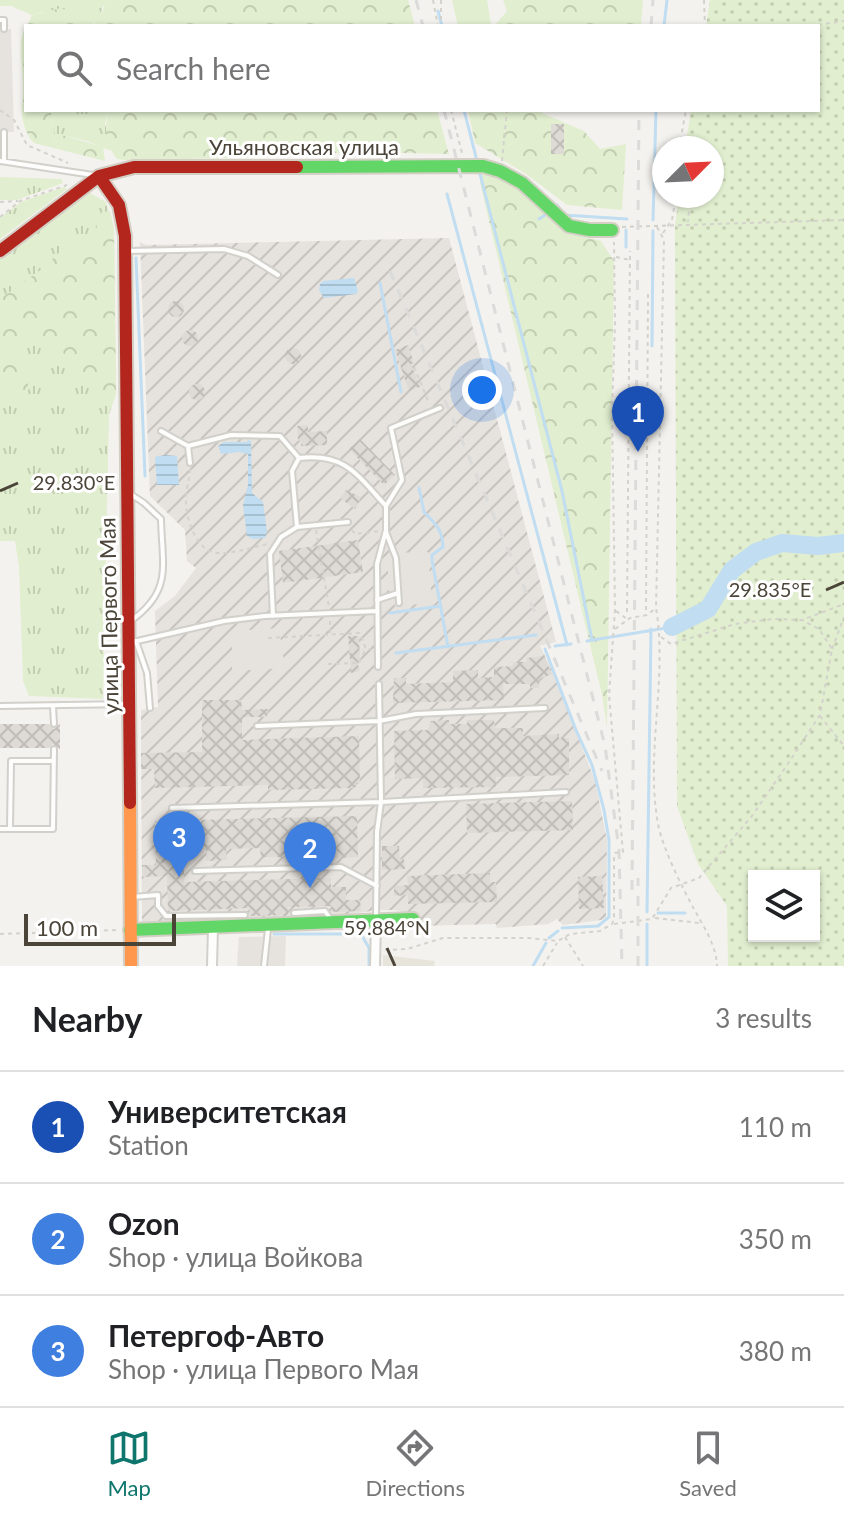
<!DOCTYPE html>
<meta charset="utf-8">
<style>
body{margin:0;font-family:Lato,sans-serif;background:#f2f2f2;color:#202124}
.controls{position:absolute;right:24px;bottom:24px;display:grid;overflow:hidden;border-radius:0px;box-shadow:0 2px 6px #0004}
.controls button{width:72px;height:72px;display:grid;place-items:center;padding:0;border:0;border-bottom:2px solid #e0e0e0;background:#fff;color:#202124;font:40px sans-serif}
.compass{position:absolute;left:652px;top:136px;width:72px;height:72px;border-radius:50%;background:#fff;box-shadow:0 2px 6px #0004;rotate:66deg}
.scale{position:absolute;left:24px;bottom:20px;width:152px;box-sizing:border-box;padding-left:8px;border:4px solid #4b4439;border-top:0;font-size:22px;line-height:28px;white-space:nowrap;color:#4b4439;-webkit-text-stroke:6px #fff;paint-order:stroke}
.you{position:absolute;left:482px;top:390px;width:28px;height:28px;margin:-20px;border:6px solid #fff;border-radius:50%;background:#1a73e8;box-shadow:0 0 0 12px #1a73e833}
.badge{display:grid;place-items:center;width:52px;height:52px;border-radius:50%;background:#0f766e;color:#fff;font-size:26px;font-weight:700}
.pin{position:absolute;translate:-50% -66px;filter:drop-shadow(0 2px 4px #0008)}
.pin::after{content:'';position:absolute;top:42px;width:28px;height:24px;background:inherit;clip-path:polygon(0 0,100% 0,50% 100%)}
.list{margin:0;padding:0;list-style:none}
h2{display:flex;justify-content:space-between;align-items:center;height:104px;margin:0;padding:0 32px;font-size:34px}
h2 small{font-size:26px;font-weight:400;color:#757577}
.list li{display:grid;grid-template-columns:52px 1fr auto;gap:24px;align-items:center;box-sizing:border-box;height:112px;padding:0 32px;border-top:2px solid #e0e0e0}
.list b{display:block;font-size:30px;white-space:nowrap}
.list p{margin:0;font-size:26px;white-space:nowrap;color:#757577}
.list em{font-size:26px;font-style:normal;color:#757577}
.icon{flex:none;width:44px;height:44px;fill:none;stroke:currentColor;stroke-width:2;stroke-linecap:round;stroke-linejoin:round}
.map{position:relative;flex:none;width:844px;height:966px;overflow:hidden}
.search{position:absolute;background:#fff;box-shadow:0 2px 6px #0004;left:24px;right:24px;top:24px;height:88px;display:flex;align-items:center;gap:20px;box-sizing:border-box;padding:0 28px;border-radius:0px;color:#757577;font-size:30px}
.sheet{height:440px;background:#fff}
nav{display:flex;justify-content:space-around;align-items:center;box-sizing:border-box;height:112px;border-top:2px solid #e0e0e0;background:#fff;font-size:22px;color:#757577}
nav a{display:grid;justify-items:center;gap:4px}
nav .on{color:#0f766e}
.map>svg:first-child{display:block}
.residential{fill:#e7e4dc}
.industrial{fill:url(#industrial-furrows)}
.grass{fill:url(#grass-tufts)}
.forest{fill:url(#forest-crowns)}
.park{fill:url(#park-dots);fill-rule:evenodd}
.garden{fill:#e1eecf}
.parking{fill:#e6e3df}
.water{fill:url(#water-rules)}
.lines{fill:none;stroke-linecap:round;stroke-linejoin:round}
.stream{stroke:#c0ddf1;stroke-width:3}
.river{stroke:#c0ddf1;stroke-width:18}
.building{fill:url(#building-cross-hatch)}
.lane-casing{stroke:#d2d0cb;stroke-width:8}
.street-casing{stroke:#d2d0cb;stroke-width:12}
.fast-casing{stroke:#d3cfc5;stroke-width:16}
.slow-casing{stroke:#d3cfc5;stroke-width:16}
.jam-casing{stroke:#d3cfc5;stroke-width:16}
.path{stroke:#d3d2cc;stroke-width:2;stroke-dasharray:4 4;stroke-linecap:butt}
.lane{stroke:#fdfdfc;stroke-width:4}
.street{stroke:#fdfdfc;stroke-width:8}
.fast{stroke:#63d668;stroke-width:12}
.slow{stroke:#ff974d;stroke-width:12}
.jam{stroke:#b3261e;stroke-width:12}
.rail{stroke:#dbdbda;stroke-width:3;stroke-dasharray:10 10;stroke-linecap:butt}
.ticks{fill:none;stroke:#4b4439;stroke-width:3}
.labels{text-anchor:middle;stroke-width:6;stroke-linejoin:round;paint-order:stroke}
.street-label{font-size:22px;fill:#4b4439;stroke:#fff}
.ticks-label{font-size:20px;text-anchor:middle;fill:#4b4439;stroke:#fff;stroke-width:6;stroke-linejoin:round;paint-order:stroke}
</style>
<div class="map">
<svg width="844" height="966" viewBox="0 0 844 966">
<defs>
<pattern id="industrial-furrows" width="10" height="10" patternUnits="userSpaceOnUse" patternTransform="scale(2)"><rect width="10" height="10" fill="#e6e2de"/><path d="M-1 1l2-2M0 10L10 0M9 11l2-2" fill="none" stroke="#c7c3bf"/></pattern>
<pattern id="grass-tufts" width="24" height="20" patternUnits="userSpaceOnUse" patternTransform="scale(2)"><rect width="24" height="20" fill="#e1eecf"/><path d="M3 7l-1-3M5 7V3M7 7l1-3M15 17l-1-3M17 17v-4M19 17l1-3" fill="none" stroke="#c3cdb2"/></pattern>
<pattern id="forest-crowns" width="20" height="18" patternUnits="userSpaceOnUse" patternTransform="scale(2)"><rect width="20" height="18" fill="#e1eecf"/><path d="M2 6a3 3 0 1 1 6 0M12 15a3 3 0 1 1 6 0" fill="none" stroke="#c3cdb2"/></pattern>
<pattern id="park-dots" width="8" height="8" patternUnits="userSpaceOnUse" patternTransform="scale(2)"><rect width="8" height="8" fill="#e1eecf"/><path d="M2 2h.1M6 6h.1" fill="none" stroke="#c3cdb2" stroke-width="1.8" stroke-linecap="round"/></pattern>
<pattern id="water-rules" width="6" height="5" patternUnits="userSpaceOnUse" patternTransform="scale(2)"><rect width="6" height="5" fill="#c0ddf1"/><path d="M0 2.5h6" fill="none" stroke="#a6bfcf"/></pattern>
<pattern id="building-cross-hatch" width="8" height="8" patternUnits="userSpaceOnUse" patternTransform="scale(2)"><rect width="8" height="8" fill="#dedbd6"/><path d="M0 0l8 8M0 8l8-8" fill="none" stroke="#c0bdb8"/></pattern>
</defs>
<rect width="100%" height="100%" fill="#f4f2ee"/>
<!-- residential -->
<path class="residential" d="M383,955L435,961L434,966H383Z"/>
<!-- industrial -->
<path class="industrial" d="M449,238L556,642L540,646L553,672L595,781L607,840L606,917L601,920L563,925L557,919L548,924L497,928L496,924L415,926V915L395,910H378L325,918L142,922L141,710L158,707L155,611L175,596L196,568L187,561L185,530L150,496L140,242L146,245Z"/>
<!-- grass -->
<path class="grass" d="M0,0H104L105,2L99,17L93,23L95,26H75L77,15L41,12L32,15L11,6H0Z
M51,110H109L105,123L111,151L87,141L62,135L60,144H55Z
M0,177L62,179L63,183L17,200H0Z
M64,187L67,189L0,239V218L21,202Z
M90,193L106,202L114,229L116,394L109,415L103,699L29,696L23,681L19,567L15,541H0V258Z"/>
<!-- forest -->
<path class="forest" d="M104,0H408L415,26H95L94,19C101,16 106,8 104,0Z
M503,0H643L641,26H494L507,11Z
M61,8L77,15L75,26H44L40,24L27,26L32,15Z
M26,27V110H51L55,144H60L62,135L103,147L105,161L34,143C28,137 25,129 23,121C20,108 24,96 23,83C23,66 16,42 26,27Z
M109,110H437L449,154L357,152L246,158L125,160L117,159C105,144 104,127 109,110Z
M468,110H540L542,113L584,131L600,149L626,144L622,210L567,205L526,174L475,143Z
M481,174L498,177L517,187L568,233L601,241L614,261L607,727L602,695L480,183Z
M110,211L114,229L116,394L113,400H108C84,377 66,343 30,338L21,345L29,390L0,389V299L46,266L66,245L81,251L94,239L97,218L102,212Z"/>
<!-- park -->
<path class="park" d="M710,0H844V966H728L727,906L698,864L677,806L675,225L679,196H712V148H685L691,110H818V26H706ZM754,876H814V936H754Z"/>
<!-- garden -->
<path class="garden" d="M452,0H487L491,24L458,26Z"/>
<!-- parking -->
<path class="parking" d="M11,29L14,132H0V30Z
M428,552L432,603L395,606L388,588V553Z
M279,628L285,668L232,671V631Z
M286,936L285,966H237L239,937Z"/>
<!-- water -->
<path class="water" d="M354,278L358,291L356,294L324,298L319,290L320,284L323,281Z
M248,440L251,441L252,493L263,502L267,531L265,538L253,539L247,536L243,505L248,485V454L239,452L221,454L218,446L224,442H247Z
M165,455L177,456L179,485H157L155,457Z"/>
<g class="lines">
<!-- stream -->
<path class="stream" d="M438,11L442,26
M664,26L667,0
M464,110L477,161
M479,170L562,491L592,640
M447,194L567,645
M553,207L557,205L564,215L627,219
M539,219L545,215
M653,220L656,110
M626,230V247
M136,258L145,476
M380,283L401,392
M652,346L653,231
M419,488L424,512C435,524 442,528 443,547L432,555V560L448,647
M390,613L441,606
M587,641L672,627
M555,646L571,644
M545,649L576,730L592,765L604,810L609,840V917L598,926L562,928
M396,653L536,635
M647,912L651,629
M658,913H685
M647,924V966
M274,934H361L369,948V966
M549,938L558,931
M533,966L546,943"/>
<!-- river -->
<path class="river" d="M672,627L708,609L732,570L756,552L782,543L818,546L844,543"/>
</g>
<!-- building -->
<path class="building" d="M551,124H564V154H551Z
M168 309a8 8 0 1 1 16 0a8 8 0 1 1-16 0Z
M182 338a8 8 0 1 1 16 0a8 8 0 1 1-16 0Z
M408,345L414,363L411,364L420,387L409,391L395,350Z
M285 356a8 8 0 1 1 16 0a8 8 0 1 1-16 0Z
M189 392a8 8 0 1 1 16 0a8 8 0 1 1-16 0Z
M308,425V432L327,431V445L301,446V441H298L297,426Z
M360,439L395,475L384,485L349,449Z
M346,490L361,497L355,509L340,498Z
M358,540L363,572L283,583L279,551Z
M348,636H359L360,661H357L360,671L351,673Z
M544,656L552,674L539,679V688H530V684H503L504,700L393,703L394,678H406V684L453,682V671L478,670V678L494,677V667L514,666L513,662H527V658Z
M202,700H241L242,710L268,709L267,717H242V740L359,736L360,783H356V787L351,788L268,790V785L155,788L154,769H141V753L202,752Z
M449,720V724H467V720H494L495,728H523V736L559,734V738H569V775L496,777V787L423,788V778L395,779L394,731L428,730L431,721Z
M0,724H49L54,729L60,724V749L53,744L49,748H0Z
M572,801L573,830L467,833L466,804Z
M357,816L358,857L288,860V857H261L260,848L226,849L227,860L206,861V849L181,850V868H184V882L331,878V887H346V900H360L361,911L332,912L331,906L288,907V915L250,916L249,908L168,911L167,876L143,877L142,865H156L155,821Z
M382,846H399L400,859H404L405,869L382,870Z
M490,873V882H496L497,902L408,904V895L394,896V886L408,885L407,876Z
M602,876L604,908L579,909L578,877Z"/>
<g class="lines">
<defs>
<path id="lane" d="M0,20H4V29
M4,132V161
M0,161L93,175
M127,251L224,249L248,256L278,275
M161,431L188,446L231,435L280,436L299,458
M188,446L190,463
M132,495L144,503L161,519C162,565 173,590 132,620
M386,506L402,480L391,428L440,408
M297,527L348,522
M386,532L396,558L399,603
M377,600L398,593
M273,616L270,554L281,537L297,527L292,471L299,458C345,452 358,476 386,506V530L377,564L378,667
M136,641L147,673L150,708
M133,642L224,621L265,616L377,611
M0,706L130,704
M53,706L54,724
M257,726L379,721L416,714L545,708
M172,808L381,802L566,792
M0,829H53L54,749
M10,829L11,761H54
M195,871L341,867L377,886
M132,897L158,895V906L166,916L245,915
M294,913L325,911L331,920
M376,917L377,832L381,802L379,684
M264,966L268,929"/>
<path id="street" d="M212,966L213,928
M375,966L376,921"/>
<path id="fast" d="M297,167L483,166L500,171L522,183L569,226L590,230H612
M130,930L413,919"/>
<path id="slow" d="M130,803L131,966"/>
<path id="jam" d="M99,176L119,205L125,236L130,803
M0,251L99,176L134,167H297"/>
</defs>
<!-- lane casing -->
<use href="#lane" class="lane-casing"/>
<!-- street casing -->
<use href="#street" class="street-casing"/>
<!-- fast casing -->
<use href="#fast" class="fast-casing"/>
<!-- slow casing -->
<use href="#slow" class="slow-casing"/>
<!-- jam casing -->
<use href="#jam" class="jam-casing"/>
<!-- path -->
<path class="path" d="M433,0L438,26
M441,0V26
M704,0L705,26
M762,26H802
M810,26L844,21
M0,110L14,120L27,145L68,163
M451,110L462,153
M679,148L686,110
M502,161L507,110
M685,196L689,210L688,222
M0,202L18,201
M0,217L20,201L67,185
M622,227L844,220
M657,227L664,240L656,608C668,679 645,753 658,824C663,849 682,887 694,909C704,928 716,944 717,966
M663,233L672,220L676,196
M616,257L630,260
M414,367L429,403
M614,411H627
M190,469C190,480 185,490 186,501C186,519 196,551 217,553C234,554 252,547 268,544
M316,530L329,607
M352,530L355,534L379,531
M646,610L648,294
M616,611L627,619
M627,612L630,251
M330,621V634
M615,629L630,618L647,615L656,608
M661,637L671,644L735,624L773,619L802,620L844,604
M268,638L360,633L366,649H371
M832,649L844,617
M328,664L359,663L365,650
M820,716L844,746
M655,918L699,923
M614,924L652,919L671,888L699,878L752,816L789,762L820,715L832,649L819,629L802,620
M0,934L119,930
M565,937L583,966
M385,950L407,949L443,938H529L558,941L570,934L600,931L612,924L614,919V859L615,853L623,852L609,695L615,610L612,411L615,324L614,242
M543,966L557,943"/>
<!-- lane -->
<use href="#lane" class="lane"/>
<!-- street -->
<use href="#street" class="street"/>
<!-- fast -->
<use href="#fast" class="fast"/>
<!-- slow -->
<use href="#slow" class="slow"/>
<!-- jam -->
<use href="#jam" class="jam"/>
<!-- rail -->
<path class="rail" d="M416,0L423,26
M651,26L653,0
M444,110L605,746L619,850L622,966
M390,271L602,771
M632,890L639,110
M638,966V878"/>
</g>
<!-- ticks -->
<path class="ticks" d="M0,491L18,483M826,590L844,582M387,948L395,966"/>
<g class="labels">
<!-- street labels -->
<g class="street-label">
<text x="304" y="155">Ульяновская улица</text>
<text transform="translate(109 616) rotate(-91)" y="8">улица Первого Мая</text>
</g>
</g>
<g class="ticks-label">
<text x="74" y="490">29.830°E</text>
<text x="770" y="597">29.835°E</text>
<text x="387" y="935">59.884°N</text>
</g>
</svg>
<div class="controls">
<button><svg class="icon" aria-label="layers" viewBox="0 0 24 24"><path d="M12 4l9 5-9 5-9-5zM3 14l9 5 9-5"/></svg></button>
</div>
<svg class="compass" viewBox="-18 -18 36 36"><path d="M0-13l5 13h-10z" fill="#e53935"/><path d="M0 13l5-13h-10z" fill="#757577"/></svg>
<div class="scale">100 m</div>
<div class="you"></div>
<div class="pin badge" style="left:638px;top:452px;background:#1a4fb4">1</div>
<div class="pin badge" style="left:310px;top:888px;background:#3f7fe0">2</div>
<div class="pin badge" style="left:179px;top:877px;background:#3f7fe0">3</div>
<div class="search"><svg class="icon" aria-label="search" viewBox="0 0 24 24"><circle cx="10" cy="10" r="6"/><path d="M15 15l6 6"/></svg>Search here</div>
</div>
<section class="sheet">
<h2>Nearby<small>3 results</small></h2>
<ul class="list">
<li><span class="badge" style="background:#1a4fb4">1</span><div><b>Университетская</b><p>Station</p></div><em>110 m</em></li>
<li><span class="badge" style="background:#3f7fe0">2</span><div><b>Ozon</b><p>Shop · улица Войкова</p></div><em>350 m</em></li>
<li><span class="badge" style="background:#3f7fe0">3</span><div><b>Петергоф-Авто</b><p>Shop · улица Первого Мая</p></div><em>380 m</em></li>
</ul>
</section>
<nav>
<a class="on"><svg class="icon" aria-label="map" viewBox="0 0 24 24"><path d="M3 6l6-2 6 2 6-2v14l-6 2-6-2-6 2zM9 4v14M15 6v14"/></svg>Map</a>
<a><svg class="icon" aria-label="directions" viewBox="0 0 24 24"><path d="M12 3l9 9-9 9-9-9zM9 14v-3h6M13 9l2 2-2 2"/></svg>Directions</a>
<a><svg class="icon" aria-label="saved" viewBox="0 0 24 24"><path d="M7 4h10v16l-5-4-5 4z"/></svg>Saved</a>
</nav>
